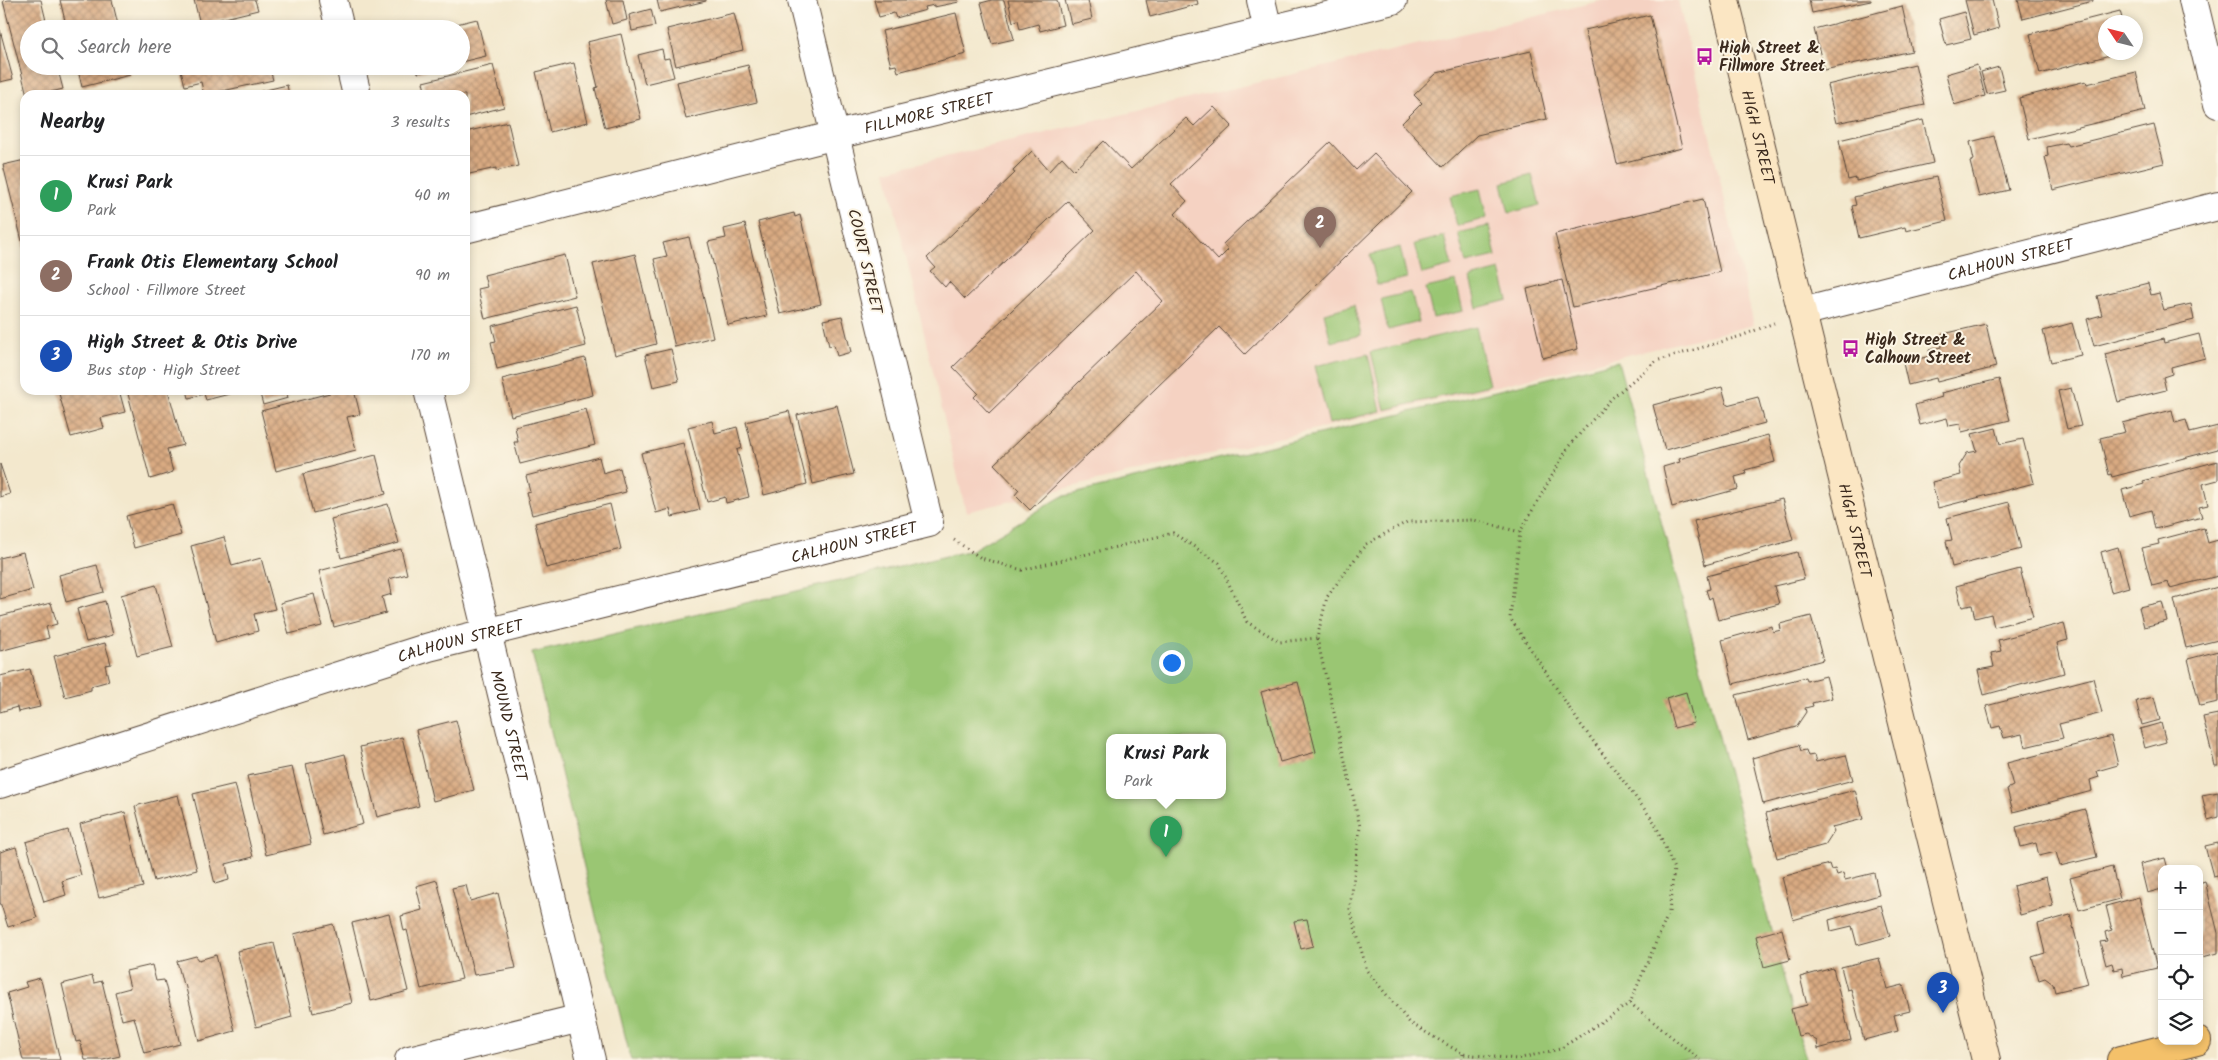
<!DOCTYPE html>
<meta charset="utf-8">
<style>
body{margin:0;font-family:Kalam,sans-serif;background:#f6f6f6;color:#202124}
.controls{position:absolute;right:15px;bottom:15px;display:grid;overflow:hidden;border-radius:10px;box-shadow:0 2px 8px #0003}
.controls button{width:45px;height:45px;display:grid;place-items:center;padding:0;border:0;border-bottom:1px solid #e0e0e0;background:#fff;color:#202124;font:25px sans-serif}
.compass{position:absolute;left:2098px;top:15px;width:45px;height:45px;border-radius:50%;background:#fff;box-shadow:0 2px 8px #0003;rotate:305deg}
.you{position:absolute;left:1171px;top:662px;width:18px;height:18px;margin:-12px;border:4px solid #fff;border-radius:50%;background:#1a73e8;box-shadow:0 0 0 8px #1a73e833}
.badge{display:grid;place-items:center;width:32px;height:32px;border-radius:50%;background:#b5179e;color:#fff;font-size:16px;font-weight:700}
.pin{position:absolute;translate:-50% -41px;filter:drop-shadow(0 1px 2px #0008)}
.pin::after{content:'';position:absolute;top:26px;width:18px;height:15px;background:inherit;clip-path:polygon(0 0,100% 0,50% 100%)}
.popup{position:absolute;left:1106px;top:734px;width:120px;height:65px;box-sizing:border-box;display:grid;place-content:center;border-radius:10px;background:#fff;filter:drop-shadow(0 1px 4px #0005);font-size:16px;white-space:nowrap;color:#757577}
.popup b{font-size:19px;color:#202124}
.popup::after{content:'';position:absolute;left:50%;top:100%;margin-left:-10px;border:10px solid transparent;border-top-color:#fff}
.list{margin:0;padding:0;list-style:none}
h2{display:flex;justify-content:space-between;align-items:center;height:65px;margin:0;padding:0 20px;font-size:21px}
h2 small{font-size:16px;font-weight:400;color:#757577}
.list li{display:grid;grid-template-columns:32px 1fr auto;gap:15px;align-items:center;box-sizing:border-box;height:80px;padding:0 20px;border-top:1px solid #e0e0e0}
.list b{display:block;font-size:19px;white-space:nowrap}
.list p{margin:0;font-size:16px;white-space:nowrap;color:#757577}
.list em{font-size:16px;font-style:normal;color:#757577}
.icon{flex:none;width:28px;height:28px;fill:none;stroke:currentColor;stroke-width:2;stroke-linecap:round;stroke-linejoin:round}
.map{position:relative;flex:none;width:2218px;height:1060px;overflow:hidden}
.search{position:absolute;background:#fff;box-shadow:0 2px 8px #0003;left:20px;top:20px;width:450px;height:55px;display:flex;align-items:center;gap:12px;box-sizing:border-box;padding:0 18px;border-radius:28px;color:#757577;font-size:19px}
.panel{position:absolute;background:#fff;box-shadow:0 2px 8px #0003;left:20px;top:90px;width:450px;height:305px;border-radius:15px}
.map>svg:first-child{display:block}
.built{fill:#f5d2c2}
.park{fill:#9ac673;stroke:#6a7848;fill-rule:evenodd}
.building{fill:url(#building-cross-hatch)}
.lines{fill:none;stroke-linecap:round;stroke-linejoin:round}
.street-casing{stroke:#574638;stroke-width:30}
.secondary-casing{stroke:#574638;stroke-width:30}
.primary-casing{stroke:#574638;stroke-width:30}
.path{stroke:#574638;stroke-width:3;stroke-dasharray:1 4;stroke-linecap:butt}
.street{stroke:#fff;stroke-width:28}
.secondary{stroke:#fbe6c3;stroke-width:28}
.primary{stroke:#f4c16a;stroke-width:28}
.labels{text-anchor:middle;stroke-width:4;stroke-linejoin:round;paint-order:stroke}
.poi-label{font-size:16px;font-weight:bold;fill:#3b2a1e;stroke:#fcf5e5;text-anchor:start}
.street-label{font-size:16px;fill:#3b2a1e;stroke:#fcf5e5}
</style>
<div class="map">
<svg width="2218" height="1060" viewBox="0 0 2218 1060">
<defs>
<pattern id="building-cross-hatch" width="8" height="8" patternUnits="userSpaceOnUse" patternTransform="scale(1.25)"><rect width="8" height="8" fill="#d9aa82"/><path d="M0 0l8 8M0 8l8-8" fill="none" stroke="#b18b6a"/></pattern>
</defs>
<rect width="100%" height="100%" fill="#fcf5e5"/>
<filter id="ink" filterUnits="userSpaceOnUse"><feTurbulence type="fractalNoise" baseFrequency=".02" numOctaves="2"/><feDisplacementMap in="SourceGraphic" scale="10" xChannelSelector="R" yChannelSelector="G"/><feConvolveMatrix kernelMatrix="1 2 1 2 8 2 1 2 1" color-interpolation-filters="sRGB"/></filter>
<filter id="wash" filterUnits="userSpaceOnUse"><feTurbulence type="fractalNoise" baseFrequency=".0096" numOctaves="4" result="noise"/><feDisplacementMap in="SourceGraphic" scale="20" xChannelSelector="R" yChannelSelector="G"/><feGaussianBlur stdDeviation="1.12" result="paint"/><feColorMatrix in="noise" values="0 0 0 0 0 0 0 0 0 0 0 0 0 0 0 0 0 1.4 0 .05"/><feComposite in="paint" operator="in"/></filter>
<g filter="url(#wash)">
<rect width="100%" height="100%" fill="#f3e8cd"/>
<!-- built -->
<path class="built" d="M1604,0H1678L1754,325L966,512L886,171Z"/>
<!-- park -->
<path class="park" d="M1532,175L1540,205L1509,213L1502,183Z
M1480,189L1487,218L1457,226L1450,196Z
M1489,226L1496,256L1466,263L1458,233Z
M1444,236L1452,266L1422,274L1414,244Z
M1400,247L1407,278L1377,285L1370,255Z
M1500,270L1508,300L1477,308L1470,278Z
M1456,281L1463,311L1433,318L1426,288Z
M1411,292L1419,322L1388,330L1381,299Z
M1354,305L1361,335L1331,342L1324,313Z
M1476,327L1489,385L1385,410L1371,352Z
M1368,354L1381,411L1329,424L1315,366Z
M1618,361L1806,1060H631L532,653L972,550L1061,497ZM1110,738H1222V796H1110Z"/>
<g id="blocks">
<!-- building -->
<path class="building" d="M8,0H41L48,29H29V66H57L63,89L39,95H27L3,1Z
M60,0H112L119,29H67Z
M194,0H255L258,10L200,24Z
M606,0H623L627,20L612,24Z
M657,0H706V1L660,12Z
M874,0H958L959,2L934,7V5L925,7L926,10L896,18L894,13L879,17Z
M992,0H1004L1014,39L992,44L981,3Z
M1008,0H1057L1063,25L1040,31L1038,24L1020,29L1018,20L1013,22Z
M1065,0H1088L1092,19L1071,24Z
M1146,0H1197L1198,4L1150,17Z
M1809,0H1871V1L1812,13Z
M1965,0H1992L1999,28L1974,35Z
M2018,0H2093V1L2023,19Z
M1902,6L1912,51L1824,70L1814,29Z
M651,9L655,26L632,31L629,15Z
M2120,11L2123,22H2106V52L2117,53L2040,74L2030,34Z
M1964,12L1971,39L1946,45L1939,19Z
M734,13L743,50L676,66L667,29Z
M956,13L966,54L898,72L896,65L891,66L882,31Z
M1650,15L1682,148L1617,164L1585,30Z
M477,19L486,56L461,62V29L440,28Z
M0,30L13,79L0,82Z
M621,34L641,119L605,128L595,88L598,87L587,42Z
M662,49L664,59L669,58L674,77L645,84L638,55Z
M1531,51L1547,119L1477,135L1443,167L1402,123L1422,103L1414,95L1437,73Z
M574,63L588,122L550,132L536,72Z
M1915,64L1925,105L1836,123L1827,85Z
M493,65L504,107L465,117V95H426L423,82Z
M748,65L757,102L686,119L677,82Z
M1977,65L1985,96L1954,105L1946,74Z
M77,66H128L130,75L82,87Z
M180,66H269L273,80L204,95L201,82L185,86Z
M417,66H441V67L418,73Z
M1999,67L2005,90L1987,94L1981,72Z
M2136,72L2145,111L2029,139L2019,98L2086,81L2087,84Z
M287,85L289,95H249V94Z
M1214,107L1232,126L1171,184L1187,201L1175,214L1218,260L1228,250L1223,244L1330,142L1356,170L1374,153L1412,192L1245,354L1219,327L1030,510L1015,495L1019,490L994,464L1163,301L1136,271L989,413L974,397L978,393L953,367L1095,230L1068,201L965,299L949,282L945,287L930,271L935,267L927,258L1015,173L1013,170L1032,151L1049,171L1062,157L1074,170L1104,141L1131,169L1186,118L1194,126Z
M1923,120L1933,163L1856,181V178L1848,180L1839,140Z
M508,122L518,166L496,171V168L465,175V132Z
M2154,125L2164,163L2053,190L2045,157L2048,156L2047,147L2066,143L2068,146Z
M1994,136L2009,190L1979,197L1970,162L1974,160L1970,142Z
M25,160V249H24L3,165Z
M1936,177L1947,221L1906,231L1905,227L1859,238L1852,206L1856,205L1854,197Z
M1703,199L1720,272L1573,307L1555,234Z
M794,213L795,217L800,215L821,304L780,314L758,222Z
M745,224L767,316L728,325L708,242L726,238L724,229Z
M689,237L713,337L675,347L654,259L667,256L663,243Z
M635,254L656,344L615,355L593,264Z
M565,255L575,296L485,319L478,289L487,287L484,275Z
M1562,280L1578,349L1543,358L1527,289Z
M2148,283L2151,295L2159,293L2164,310L2191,304L2194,320L2094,346L2087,319L2102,315L2097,296Z
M576,305L586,346L497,369L491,342L496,341L492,326Z
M842,316L851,352L837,356L834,345L829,346L823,320Z
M2072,323L2081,355L2051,362L2043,331Z
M1986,324L1996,367L1937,382L1936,378L1908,385L1903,363L1930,356L1929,350L1941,347L1939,335Z
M2199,334L2205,358L2171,367L2172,374L2163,377L2166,390L2118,402L2105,354L2163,339L2164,343Z
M671,349L679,381L653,387L645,355Z
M585,358L593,395L511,416L502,379Z
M1999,379L2010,420L1962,432L1960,424L1949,426L1947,418L1920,425L1915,405L1942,397L1941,393Z
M1722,387L1727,405L1758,397L1765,423L1665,450L1653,405Z
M2071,388L2081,426L2067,429L2058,391Z
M58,390H119L125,412L101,418L104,428L71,437Z
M127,390H168L183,445L167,449L173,472L150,479Z
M187,390H241V391L206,400L204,394L189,398Z
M259,390H286L288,398L263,405Z
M341,390H354L360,414L347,417L356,450L276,471L261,411Z
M837,405L854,474L813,484L797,415Z
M586,409L595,445L520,464L514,442H518L515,427Z
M2172,410L2175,423L2186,420L2190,433L2218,426V449L2112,477L2111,474L2109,475L2100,438L2125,432L2122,423Z
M789,411L807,484L764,495L746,422Z
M712,421L715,433L737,427L742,448L737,450L749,497L726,503L725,497L707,502L688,427Z
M1996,428L2000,444L2023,439L2034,483L1938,508L1932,482L1961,475L1959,466L1967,453L1977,451L1972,434Z
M1768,435L1775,462L1745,470L1746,474L1735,477L1738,489L1672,507L1663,467L1680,462L1679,459Z
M683,443L700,510L672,517L670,509L656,513L641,453Z
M376,455L386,494L313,513L303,474Z
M599,457L603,473L620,468L626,492L532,515L526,492L530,491L526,476Z
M2218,461V480L2203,484L2208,505L2199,507L2202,517L2155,529L2151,510L2129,516L2122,490L2144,484L2143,481Z
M0,464L10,494L0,497Z
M1782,499L1793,540L1705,565L1694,521Z
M2009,502L2021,549L1952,567L1946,541L1952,540L1947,518Z
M172,504L181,535L134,548L126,516Z
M388,504L399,543L341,558L331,519Z
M610,504L621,549L546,568L535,523Z
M2204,528L2208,543L2218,540V576L2170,588L2168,582L2152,586L2142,548L2159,544L2158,540Z
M224,537L232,566L261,558L275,609L254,614L258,631L216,643L191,546Z
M2118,547L2129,587L2111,592L2101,552Z
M401,549L407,574L389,579L392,594L382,597L386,613L334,627L319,571Z
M23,552L33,590L0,599V558Z
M1797,552L1804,579L1774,586L1779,604L1718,620L1712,597L1709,599L1706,590L1710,589L1707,576Z
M97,565L104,592L66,602L59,575Z
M2020,569L2033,617L1994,627L1991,614L1975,618L1972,605L1962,607L1956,586Z
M156,585L173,647L137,656L121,595Z
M2218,587V640L2186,648L2174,599Z
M314,594L322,626L289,634L280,603Z
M105,601L113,635L86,642L77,609Z
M2162,602L2167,621L2144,627L2139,607Z
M51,603L57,624L46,627L49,638L0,651V616Z
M1811,616L1823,660L1733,684L1722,640L1772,626L1773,632L1781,630L1780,624Z
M2064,623L2068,640L2057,643L2064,673L1984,695L1978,670L1994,667L1991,653L2001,651L1998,640Z
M105,643L111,664L105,665L109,681L91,686V690L65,697L54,656Z
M2218,651V702L2200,706L2188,659Z
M30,669L40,707L18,712L17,707L0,712V676Z
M1826,676L1832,698L1812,703L1813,706L1805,708L1806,712L1796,727L1748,740L1736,695L1806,677L1807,681Z
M2093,678L2102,713L2059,724L2063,738L2025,747L2022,734L2004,738L2000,726L1992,728L1986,706Z
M1298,682L1316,752L1280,762L1261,692Z
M1686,692L1694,723L1674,728L1666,698Z
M2154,697L2160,720L2142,725L2136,701Z
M2218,714V766H2215L2203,717Z
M456,720L474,790L433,801L416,730Z
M2161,723L2166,742L2145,748L2140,729Z
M2111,736L2118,765L2097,771L2099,777L2090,780L2092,791L2013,812L2007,789L2013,786L2007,763Z
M402,737L419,806L377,817L360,747Z
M1799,745L1801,751L1806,750L1808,756L1814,755L1816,762L1846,755L1853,780L1763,804L1752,758Z
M345,754L363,824L323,835L306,764Z
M292,767L311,844L266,855L247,776Z
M235,784L253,857L226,864L229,880L215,884L193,794Z
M1855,790L1863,819L1832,827L1834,831L1825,845L1777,858L1766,813Z
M2218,792V817L2208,820L2202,795Z
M178,795L197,870L154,881L135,806Z
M2085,809L2097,857L2060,866L2056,852L2039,856L2036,843L2021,847L2016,827Z
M125,812L143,887L99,898L80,824Z
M68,830L81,875L62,881L66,895L44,902L26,842Z
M2218,843V875L2213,876L2205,846Z
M16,847L37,918L8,927L0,902V852Z
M2165,858L2168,869H2162V889L2147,893L2140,864Z
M1829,864L1831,870L1835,869L1837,875L1843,873L1845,880L1874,873L1879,895L1793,920L1782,877Z
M2112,867L2120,899L2079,910L2070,878Z
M2046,877L2053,906L2020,915L2013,886Z
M437,880L462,979L421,989L407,930L404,931L401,916L422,910L416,886Z
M2205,881L2218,933V953L2199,958V883Z
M466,885L470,901L498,893L516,968L474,975L452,888Z
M2139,897L2157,968L2123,976L2122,968L2114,970L2112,963L2106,965L2100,942L2107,941L2105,932L2112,930L2106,906Z
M1881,905L1890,936L1857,945L1852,926L1831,931L1829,920Z
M389,914L408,991L371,1001L352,923Z
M2070,915L2088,984L2055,992L2053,984L2045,978L2039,980L2032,957L2045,953L2038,924Z
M1307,919L1313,946L1301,949L1294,921Z
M333,924L352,1003L313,1013L294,934Z
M1782,929L1790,960L1764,967L1756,936Z
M274,943L292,1017L256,1027L237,951Z
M216,955L235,1031L199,1041L185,984L183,985L177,961L196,956L199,960Z
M1879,958L1887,989L1903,985L1910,1011L1894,1015L1898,1031L1864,1040L1851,989L1847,990L1841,967Z
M152,965L156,981L164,980L180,1044L144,1053L134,1017L122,1020L115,992L130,988L126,971Z
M1833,968L1851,1040L1818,1049L1817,1041L1806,1034L1798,1036L1791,1009L1807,1005L1800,977Z
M92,976L94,983L102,981L120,1056L103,1060H85L80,1041L76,1042L62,984Z
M40,978L42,984L60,1060H23L7,993L27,987L25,982Z"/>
</g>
</g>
<g filter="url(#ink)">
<use href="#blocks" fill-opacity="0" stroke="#574638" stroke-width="1"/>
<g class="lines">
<defs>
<g id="street">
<path d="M333,0L340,29"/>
<path d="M1261,0L1268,30"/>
<path d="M2193,0L2218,104"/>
<path d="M350,66L357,95"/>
<path id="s1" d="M465,229L836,135L1393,0"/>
<path id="s2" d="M1802,312L2218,206"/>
<path id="s3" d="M428,390L591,1060"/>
<path id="s4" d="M0,784L429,647L929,523L802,0"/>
<path d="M409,1060L581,1018"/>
</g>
<g id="secondary">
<path id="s5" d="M1725,0L1986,1060"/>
</g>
<path id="primary" d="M2121,1060L2197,1041"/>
</defs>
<!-- street casing -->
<use href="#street" class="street-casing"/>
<!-- secondary casing -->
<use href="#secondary" class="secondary-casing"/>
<!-- primary casing -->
<use href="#primary" class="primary-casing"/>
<!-- path -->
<path class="path" d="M1520,532L1474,520L1407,522L1366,544L1327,597L1317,638L1360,827L1350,909L1367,971L1410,1023L1463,1054L1517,1059L1560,1049L1630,1003L1669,912L1674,869L1655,823L1578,721L1510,618L1520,532L1569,446L1612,398L1656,361L1741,336L1774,323
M954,540L981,558L1022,570L1173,533L1219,563L1247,622L1280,642L1317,638
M1630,1003L1700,1060
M1462,1060L1463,1054"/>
<!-- street -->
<use href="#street" class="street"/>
<!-- secondary -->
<use href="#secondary" class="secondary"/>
<!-- primary -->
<use href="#primary" class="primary"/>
</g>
</g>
<!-- icons -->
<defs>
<symbol id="bus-bare" viewBox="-9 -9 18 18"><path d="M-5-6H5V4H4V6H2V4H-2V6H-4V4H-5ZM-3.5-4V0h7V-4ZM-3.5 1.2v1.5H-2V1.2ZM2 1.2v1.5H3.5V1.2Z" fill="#b5179e" stroke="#fcf5e5" stroke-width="2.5" paint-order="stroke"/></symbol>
</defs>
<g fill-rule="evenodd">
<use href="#bus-bare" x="1692" y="44" width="25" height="25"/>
<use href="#bus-bare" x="1838" y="336" width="25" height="25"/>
</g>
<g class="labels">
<!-- poi labels -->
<g class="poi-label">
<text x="1719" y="53">High Street &amp;<tspan x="1719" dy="18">Fillmore Street</tspan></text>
<text x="1865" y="345">High Street &amp;<tspan x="1865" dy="18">Calhoun Street</tspan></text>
</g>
<!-- street labels -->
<g class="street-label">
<text dy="6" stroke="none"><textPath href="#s1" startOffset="478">FILLMORE STREET</textPath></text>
<text dy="6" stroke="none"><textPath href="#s5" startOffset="141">HIGH STREET</textPath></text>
<text dy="6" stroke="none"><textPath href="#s2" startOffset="215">CALHOUN STREET</textPath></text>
<text transform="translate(866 261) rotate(77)" y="6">COURT STREET</text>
<text dy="6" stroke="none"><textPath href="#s5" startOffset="546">HIGH STREET</textPath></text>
<text dy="6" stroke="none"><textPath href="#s4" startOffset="888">CALHOUN STREET</textPath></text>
<text dy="6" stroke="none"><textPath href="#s4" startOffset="482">CALHOUN STREET</textPath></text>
<text dy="6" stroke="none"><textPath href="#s3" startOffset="345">MOUND STREET</textPath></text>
</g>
</g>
</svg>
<div class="controls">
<button>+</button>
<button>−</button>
<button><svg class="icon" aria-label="locate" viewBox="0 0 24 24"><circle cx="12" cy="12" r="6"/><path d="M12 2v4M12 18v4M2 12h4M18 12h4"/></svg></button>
<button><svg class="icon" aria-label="layers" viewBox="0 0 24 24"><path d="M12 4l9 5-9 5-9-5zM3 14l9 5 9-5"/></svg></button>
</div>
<svg class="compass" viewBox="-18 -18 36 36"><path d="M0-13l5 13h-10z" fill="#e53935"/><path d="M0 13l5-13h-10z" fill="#757577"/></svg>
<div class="you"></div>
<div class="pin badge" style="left:1166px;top:857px;background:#2e9e5b">1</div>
<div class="popup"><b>Krusi Park</b>Park</div>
<div class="pin badge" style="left:1320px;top:248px;background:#8d6e63">2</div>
<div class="pin badge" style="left:1943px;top:1013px;background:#1a4fb4">3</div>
<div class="search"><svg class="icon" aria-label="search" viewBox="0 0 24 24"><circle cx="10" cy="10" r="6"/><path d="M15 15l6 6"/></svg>Search here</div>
<section class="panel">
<h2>Nearby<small>3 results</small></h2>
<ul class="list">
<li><span class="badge" style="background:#2e9e5b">1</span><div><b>Krusi Park</b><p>Park</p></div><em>40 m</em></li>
<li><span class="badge" style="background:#8d6e63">2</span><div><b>Frank Otis Elementary School</b><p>School · Fillmore Street</p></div><em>90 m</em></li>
<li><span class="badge" style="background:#1a4fb4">3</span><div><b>High Street &amp; Otis Drive</b><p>Bus stop · High Street</p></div><em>170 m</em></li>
</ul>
</section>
</div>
